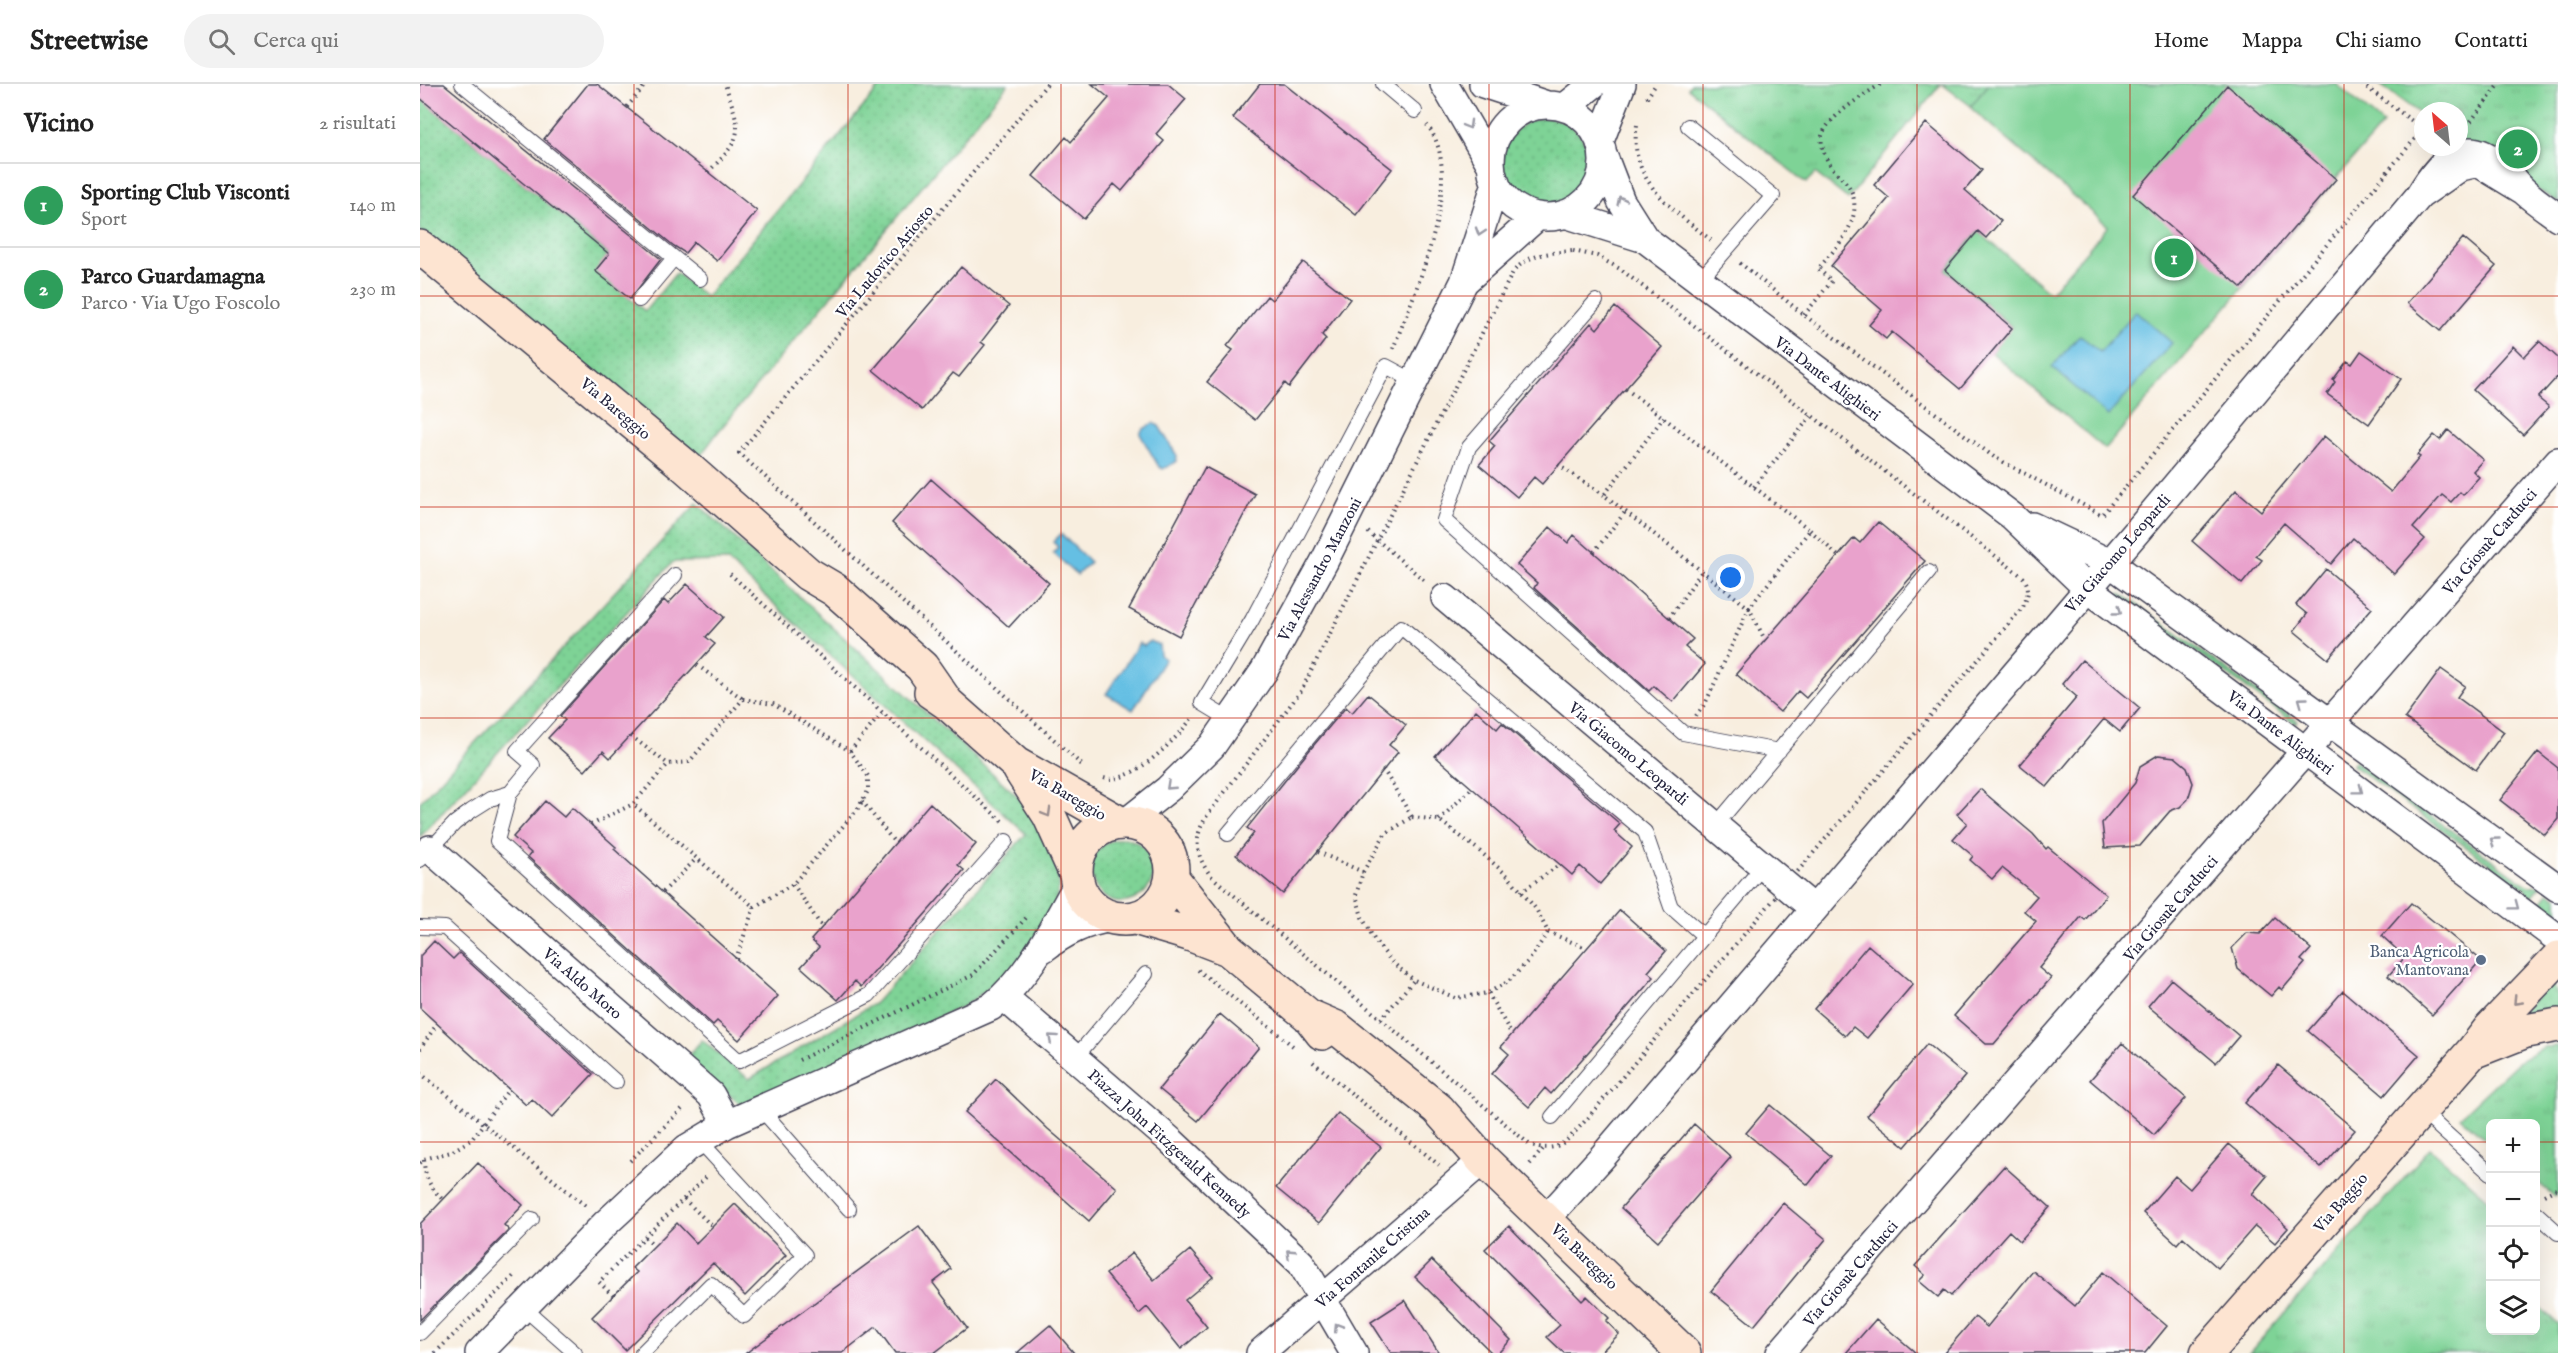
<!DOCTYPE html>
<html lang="it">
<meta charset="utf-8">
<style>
body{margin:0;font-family:"IM FELL English",serif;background:#f2f2f2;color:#222}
.controls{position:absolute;right:18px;bottom:18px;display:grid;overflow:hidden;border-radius:9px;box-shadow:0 6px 24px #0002}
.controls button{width:54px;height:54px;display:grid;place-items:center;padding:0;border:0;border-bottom:2px solid #e0e0e0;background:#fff;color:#222;font:30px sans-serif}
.compass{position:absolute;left:1994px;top:18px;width:54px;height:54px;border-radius:50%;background:#fff;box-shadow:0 6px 24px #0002;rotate:332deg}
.you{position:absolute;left:1311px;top:494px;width:21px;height:21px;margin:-15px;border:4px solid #fff;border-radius:50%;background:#1a73e8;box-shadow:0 0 0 9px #1a73e833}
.badge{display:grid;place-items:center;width:39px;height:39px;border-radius:50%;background:#1a73e8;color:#fff;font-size:20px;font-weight:700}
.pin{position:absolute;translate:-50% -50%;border:3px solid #fff;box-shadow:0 2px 6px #0006}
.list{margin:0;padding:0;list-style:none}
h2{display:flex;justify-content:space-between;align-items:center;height:78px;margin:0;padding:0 24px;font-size:26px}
h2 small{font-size:20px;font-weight:400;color:#767676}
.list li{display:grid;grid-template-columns:39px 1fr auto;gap:18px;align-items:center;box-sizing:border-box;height:84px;padding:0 24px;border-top:2px solid #e0e0e0}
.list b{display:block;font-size:22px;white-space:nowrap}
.list p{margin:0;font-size:20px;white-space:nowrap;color:#767676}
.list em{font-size:20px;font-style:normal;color:#767676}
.icon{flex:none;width:33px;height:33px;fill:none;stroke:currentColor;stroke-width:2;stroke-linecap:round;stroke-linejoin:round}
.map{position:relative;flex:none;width:2138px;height:1269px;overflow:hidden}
header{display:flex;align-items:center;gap:36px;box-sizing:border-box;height:84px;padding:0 30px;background:#fff;border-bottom:2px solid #e0e0e0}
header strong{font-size:28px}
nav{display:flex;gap:33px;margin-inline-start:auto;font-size:21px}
.search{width:420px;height:54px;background:#f2f2f2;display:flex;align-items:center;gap:15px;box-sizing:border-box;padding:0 21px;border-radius:33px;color:#767676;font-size:22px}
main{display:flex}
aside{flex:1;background:#fff}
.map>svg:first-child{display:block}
.grass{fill:url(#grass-dots);stroke:#507a68;stroke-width:1.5}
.park{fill:url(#park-tufts);stroke:#507a68;stroke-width:1.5}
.pitch{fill:#7ed396;stroke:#507a68;stroke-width:1.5}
.water{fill:#65bfe3;stroke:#44708f;stroke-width:1.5}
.building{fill:#e9a2cc}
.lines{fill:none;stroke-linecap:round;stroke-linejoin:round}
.lane-casing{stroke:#424154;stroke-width:16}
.street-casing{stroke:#424154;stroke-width:30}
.secondary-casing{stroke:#424154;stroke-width:36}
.path{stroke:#424154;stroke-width:4;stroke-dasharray:1.5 4.5;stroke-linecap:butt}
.lane{stroke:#fff;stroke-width:14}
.street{stroke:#fff;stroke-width:27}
.secondary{stroke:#fde4d1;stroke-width:33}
.oneway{stroke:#9c9ca7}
.oneway2{stroke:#9a8d8e}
.grid{fill:none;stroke:#c8321e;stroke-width:1.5;stroke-opacity:0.55}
.service-dot{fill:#5c6f8a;stroke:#fff;stroke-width:2}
.labels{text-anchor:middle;stroke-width:4.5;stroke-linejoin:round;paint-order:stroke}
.street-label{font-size:16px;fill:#22223b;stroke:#fff}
.service-label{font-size:16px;fill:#4e5e75;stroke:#fff;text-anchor:end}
</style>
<header>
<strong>Streetwise</strong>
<div class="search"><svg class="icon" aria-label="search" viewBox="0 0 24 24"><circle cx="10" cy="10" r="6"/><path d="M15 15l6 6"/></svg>Cerca qui</div>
<nav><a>Home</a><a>Mappa</a><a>Chi siamo</a><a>Contatti</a></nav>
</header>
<main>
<aside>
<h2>Vicino<small>2 risultati</small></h2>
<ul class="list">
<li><span class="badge" style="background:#2e9e5b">1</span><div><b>Sporting Club Visconti</b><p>Sport</p></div><em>140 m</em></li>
<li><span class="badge" style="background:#2e9e5b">2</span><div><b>Parco Guardamagna</b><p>Parco · Via Ugo Foscolo</p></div><em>230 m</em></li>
</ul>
</aside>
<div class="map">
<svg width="2138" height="1269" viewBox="0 0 2138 1269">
<defs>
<pattern id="grass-dots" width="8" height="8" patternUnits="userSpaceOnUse" patternTransform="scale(1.5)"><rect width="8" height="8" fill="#7ed396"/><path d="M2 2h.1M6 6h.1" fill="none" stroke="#6db582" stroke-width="1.8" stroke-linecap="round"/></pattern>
<pattern id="park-tufts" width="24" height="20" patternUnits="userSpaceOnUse" patternTransform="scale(1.5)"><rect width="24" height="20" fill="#7ed396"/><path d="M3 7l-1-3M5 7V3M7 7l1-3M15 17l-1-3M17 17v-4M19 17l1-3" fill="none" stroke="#6db582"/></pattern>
</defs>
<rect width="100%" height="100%" fill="#fff"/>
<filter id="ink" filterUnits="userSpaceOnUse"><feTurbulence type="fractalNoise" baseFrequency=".0167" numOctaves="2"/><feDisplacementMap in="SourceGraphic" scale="12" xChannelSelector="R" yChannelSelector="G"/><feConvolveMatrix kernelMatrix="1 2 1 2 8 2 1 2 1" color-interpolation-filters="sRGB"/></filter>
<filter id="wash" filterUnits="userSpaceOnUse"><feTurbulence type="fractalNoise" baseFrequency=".008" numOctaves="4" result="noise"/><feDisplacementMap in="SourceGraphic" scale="24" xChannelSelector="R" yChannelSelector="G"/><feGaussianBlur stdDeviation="1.35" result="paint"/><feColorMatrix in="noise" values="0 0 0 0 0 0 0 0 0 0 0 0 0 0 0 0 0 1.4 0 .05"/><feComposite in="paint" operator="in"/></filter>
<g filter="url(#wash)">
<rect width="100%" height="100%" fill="#f8eedf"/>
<!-- grass -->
<path class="grass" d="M462,0H588L298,348L275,379L0,150V14L189,170L176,187L225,227L256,189L286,213Z
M1083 77a43 43 0 1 1 86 0a43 43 0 1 1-86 0Z
M277,419L617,730L635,763L639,801L634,828L593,887L544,922L321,1021L266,974L282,956L329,995L455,919L606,750L307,477L253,478L0,753V718Z
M1701,509L1878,637L1876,640L1698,512Z
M1934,677L2109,802L2122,801L2108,817L2106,806L1932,681Z
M705,754C725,759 741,777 731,799C728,806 723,811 715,815C672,835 647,759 705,754Z
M2129,808L2138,814V835L2134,840L2129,830L2118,822Z
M2131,896L2138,912V928L2092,939Z"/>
<!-- park -->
<path class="park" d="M1271,0H1521L1428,115L1395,89L1386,99L1268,4Z
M1522,0H1569L1551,22Z
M1959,0H2138V118L2039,58V27H2003V32Z
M2138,962V1109L2135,1113L2116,1097V1040H2070V1059L2040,1033L2098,978L2124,963Z
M2010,1064L2070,1117V1246H2116V1220L2138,1240V1269H1829Z"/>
<!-- pitch -->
<path class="pitch" d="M1569,0H1916L1963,40L1685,365L1571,268L1592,243L1525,186L1558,147L1630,209L1688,142L1553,26L1551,22Z"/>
<!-- water -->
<path class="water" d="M1716,227L1752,259L1688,332L1632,283L1660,251L1680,268Z
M733,339L739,342L757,372L756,378L743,385L739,383L720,350L722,346Z
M641,450L670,478L657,491L633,469L638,463L633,458Z
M730,557L739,561L740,571L745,575L713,626L686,610L719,559L724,562Z"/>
<g id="blocks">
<!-- building -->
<path class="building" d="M0,0H24L241,175L210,215L175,187L189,170L0,14Z
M168,0H177L337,127L297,177L274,158L265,169L254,162L124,55Z
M672,0H748L766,15L736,50L744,57L702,107L694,100L664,135L613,92L646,53L651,58L689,14Z
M840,0H864L972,85L936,131L813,34Z
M1807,1L1916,95L1822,204L1713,111Z
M1506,39L1562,86L1545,106L1581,137L1566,154L1558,147L1525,186L1592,244L1540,305L1472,248L1466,255L1449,241L1462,226L1411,182L1469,114L1454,101Z
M2043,154L2076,182L2020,247L1987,219Z
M883,178L930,215L902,251L906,255L869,303L865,299L835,336L787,298L813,266L807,262L847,212L852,216Z
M541,183L589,222L561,258L565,261L539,293L533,289L502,326L453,286Z
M1195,223L1242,263L1122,400L1114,393L1097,413L1059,381L1075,362L1069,357L1171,239L1177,245Z
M2119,257L2138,274V292L2118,314L2129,323L2103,351L2053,306L2093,262L2104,273Z
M1941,267L1981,295L1949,340L1907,310L1915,298L1913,296L1927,277L1932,280Z
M2028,346L2063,376L2053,387L2059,393L2043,411L2040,408L2031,418L2022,411L1993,444L2005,455L1974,490L1933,454L1911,480L1864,439L1836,472L1842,476L1822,500L1772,457L1816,406L1841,427L1904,352L1971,408L2000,373L1997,371L2014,351L2020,356Z
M785,383L835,410L759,552L709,525Z
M511,395L629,499L589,543L472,439Z
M1458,438L1505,477L1386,614L1378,607L1360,628L1316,590L1434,454L1440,459Z
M1130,443L1148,459L1154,451L1273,555L1265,563L1285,580L1253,618L1234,602L1229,607L1114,504L1117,499L1097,481Z
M1906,485L1952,524L1908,575L1874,547L1887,530L1876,521Z
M267,500L304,533L286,553L295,560L190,674L183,667L165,687L128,654L145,636L140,632L244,516L248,520Z
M1662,576L1720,624L1700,648L1684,635L1627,703L1600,681L1657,613L1642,600Z
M2021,585L2045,602L2037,613L2084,648L2056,686L1985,634Z
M948,610L986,641L969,661L978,668L863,810L816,771L834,749L827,744L888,668L926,623L932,629Z
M1056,626L1077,645L1082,639L1200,740L1194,747L1212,763L1180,800L1160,782L1152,791L1015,672Z
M2118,668L2138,684V735L2125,751L2080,716Z
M1738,671L1755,673L1767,683L1773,699L1768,715L1760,723L1750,727L1720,762L1685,764L1682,739L1715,699L1720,682Z
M1560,705L1613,750L1626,765L1628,763L1686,811L1665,836L1661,833L1619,884L1631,894L1574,960H1566L1534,932L1616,837L1604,827L1617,812L1582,784L1572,795L1550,776L1553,772L1533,755L1547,739L1537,730Z
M125,717L144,733L152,724L196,763L194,765L358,912L319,956L297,937L293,941L108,773L111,769L93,753Z
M510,719L556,760L538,781L544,786L480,859L441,903L435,897L418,916L381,883L399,863L391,856Z
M1991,819L2061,876L2012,931L1968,892L1985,873L1962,852Z
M1200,826L1246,867L1228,888L1234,893L1170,966L1131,1010L1125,1004L1109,1023L1072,990L1089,970L1081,963Z
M1855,834L1891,865L1881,876L1885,879L1862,906L1859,903L1851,912L1818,885L1812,864L1827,849L1840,850Z
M14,857L33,875L39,869L173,990L132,1034L112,1015L106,1021L0,924V872Z
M1448,861L1493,900L1447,954L1433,943L1425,952L1394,925Z
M1751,895L1819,952L1796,979L1728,922Z
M1923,907L1999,971L1964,1012L1888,947Z
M800,930L839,963L778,1037L739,1005Z
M1702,959L1766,1014L1734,1051L1670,996Z
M1507,960L1545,992L1485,1063L1447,1032Z
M1858,981L1935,1046L1901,1084L1825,1019Z
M576,995L628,1045L697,1104L669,1137L545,1028Z
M1350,1021L1411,1072L1388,1101L1326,1049Z
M918,1029L961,1063L899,1139L856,1104Z
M1274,1040L1311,1073L1238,1157L1201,1124Z
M1809,1060L1847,1092L1832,1110L1868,1144L1855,1159L1835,1142L1798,1184L1763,1153L1757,1160L1723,1129L1755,1092L1770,1105Z
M58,1079L103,1121L84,1141L89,1146L0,1236V1140Z
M1584,1082L1630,1123L1600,1157L1589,1147L1531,1212L1524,1206L1518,1213L1499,1197L1505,1191L1495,1182Z
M1363,1119L1406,1155L1334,1242L1291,1207Z
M315,1120L366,1171L325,1212L293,1179L205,1266L172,1233L217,1188L212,1184L257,1139L276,1159Z
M499,1142L531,1185L513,1199L547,1244L514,1269H475L456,1243L422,1269H326Z
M1089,1142L1162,1217L1167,1212L1189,1234L1186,1237L1199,1250L1180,1269H1144L1127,1253L1140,1241L1065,1165Z
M770,1166L793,1193L765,1216L787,1243L761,1265L727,1223L719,1230L686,1190L712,1169L734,1196Z
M1012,1176L1091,1256L1078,1269H1072L995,1193Z
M1613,1187L1655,1222L1683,1188L1747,1242L1725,1269H1524L1555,1233L1567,1243Z
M985,1216L1019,1269H971L951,1238Z
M1456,1235L1496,1269H1426Z
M630,1241L654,1269H597Z"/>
</g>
</g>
<g filter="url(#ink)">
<use href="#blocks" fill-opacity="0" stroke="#424154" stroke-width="1.5"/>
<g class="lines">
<defs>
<path id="lane" d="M42,0L280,195
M963,0L995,27
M1268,42L1353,112L1279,197
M219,216L254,174
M1176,217L1049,363L1024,436L1263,649L1359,667
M810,636L782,619L832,536L966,282L994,297
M90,709L77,757L319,977L449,911L586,757
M1295,742L1509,488
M808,750L981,543L1225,748L1251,823L1284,852
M0,776L35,739L51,727L70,715L90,709L113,681L97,667L255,491
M0,843L25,844L196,998
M655,974L726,890
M341,1025L429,1125
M2000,1026L2070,1089
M1132,1033L1343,782
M2116,1129L2138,1149
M104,1224L155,1269
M0,1249L112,1135
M222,1269L291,1200L324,1232L385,1171L279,1056"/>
<path id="street" d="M1024,0L1071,81
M1063,0L1127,21
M1071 77a56 56 0 1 1 112 0a56 56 0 1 1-112 0Z
M1145,23L1174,0
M1180,57L1202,0
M1184,73L1201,117L1225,155
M2104,107L2058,79L2041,83L1999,112C2020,77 2044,48 2082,83C2090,91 2096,100 2104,107C2115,117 2127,125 2138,133
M1145,130L1225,155L1592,432L1667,504L2138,855
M1045,197L1118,132
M1612,442L1690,479L2138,804
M1025,514L1393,824
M705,739L748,705L792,662L844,587L904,478L1044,198L1076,99
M10,765L291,1011L307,1040
M623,865C645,848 664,839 691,834
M584,913L751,1057L881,1179L934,1269
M1127,1134L1184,1071L1725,438L1999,112
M59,1269L185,1140L267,1064L307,1040L571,923C610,892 633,843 657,801
M840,1269L1063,1076
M1360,1269L2138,377"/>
<path id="secondary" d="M0,163L264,381L388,490L415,506L502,583L527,619
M511,608L527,619L596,680L700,739
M600,686L629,731L655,788
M656 787a48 48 0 1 1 96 0a48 48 0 1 1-96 0Z
M752,794L808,865L889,932L902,949
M715,834L769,850L808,865
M889,932L917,944L1018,1025L1063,1076L1264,1269
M2055,967L2106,947L2138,941
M1787,1269L2053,967L2069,946L2138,874"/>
</defs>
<!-- lane casing -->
<use href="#lane" class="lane-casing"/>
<!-- street casing -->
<use href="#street" class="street-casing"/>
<!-- secondary casing -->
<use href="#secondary" class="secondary-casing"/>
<!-- path -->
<path class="path" d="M627,0L319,369L662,681
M1942,0L2003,45
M1227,14L1236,0
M207,23L226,0
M1217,41C1207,96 1253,126 1291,156
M2047,42L2080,0
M288,88C326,51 321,48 305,0
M1153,167L1177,172L1200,185L1603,493C1611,504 1608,511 1603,523L1165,1037C1147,1057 1137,1071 1109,1060L791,792C774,770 773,751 789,729L881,607L1093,188C1109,169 1130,169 1153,167Z
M1320,179L1384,231L1574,373L1682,431L2003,45
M1384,231L1412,197L1398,185C1413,167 1438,143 1434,117C1432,98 1418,94 1409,79C1405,73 1400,60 1402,52C1407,33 1445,10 1461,0
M973,265C994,210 1048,92 1007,41
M1206,305L1390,446L1329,524L1184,411L1244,333
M1138,381L1184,411
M1334,403L1391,332
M1390,446L1418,472
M948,448L1006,498
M1174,468L1205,428
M310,490L582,737
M1249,534L1282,487
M277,581L323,615
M1276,632L1286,618L1329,524L1345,556
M211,652L248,680
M430,667L463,628
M963,685L992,733
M684,694C710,702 758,654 771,635
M442,717L475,759
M992,733L1019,736L1056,764L1088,792L1116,825L1128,848L1110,875L1089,897L1068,909L1036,914L994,896L973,879L955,857L942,833L936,811L943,788L965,750Z
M1019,736L1052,704
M171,741L213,720L248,680L269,678L323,615L353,620L430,667L448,692V707L437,726L373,800L334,823L213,720
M898,768L943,788
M373,800L402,843
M243,808L277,774
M1101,808L1140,780
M1128,848L1166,864
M316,875L334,823
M778,886L873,962
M1068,909L1092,951
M961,935L994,896
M0,965L17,940
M379,976L553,891L606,834
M893,978L1019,1081
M0,989L167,1123
M4,1076C4,1093 11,1104 23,1116
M210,1077L264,1023
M0,1079L4,1075L31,1068L52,1055L89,1005
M1110,1080L1123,1065
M2124,1111L2138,1104
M264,1115L293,1143
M225,1153L234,1161
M193,1212L179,1198L286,1093
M15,1269L96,1190"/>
<!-- lane -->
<use href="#lane" class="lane"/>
<!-- street -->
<use href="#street" class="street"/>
<!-- secondary -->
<use href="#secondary" class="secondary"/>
</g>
<!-- one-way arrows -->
<defs><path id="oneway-chevron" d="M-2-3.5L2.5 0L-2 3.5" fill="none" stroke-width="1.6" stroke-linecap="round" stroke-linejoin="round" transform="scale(1.5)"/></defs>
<g class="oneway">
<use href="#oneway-chevron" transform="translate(1048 41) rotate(60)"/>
<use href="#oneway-chevron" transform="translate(1201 116) rotate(-116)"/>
<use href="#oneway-chevron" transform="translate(1060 148) rotate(108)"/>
<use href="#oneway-chevron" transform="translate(1698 527) rotate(36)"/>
<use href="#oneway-chevron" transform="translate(1882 617) rotate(-144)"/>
<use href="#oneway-chevron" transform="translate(750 702) rotate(137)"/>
<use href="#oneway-chevron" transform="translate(1939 706) rotate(37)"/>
<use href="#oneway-chevron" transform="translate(2074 757) rotate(-144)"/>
<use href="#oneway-chevron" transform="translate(2095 822) rotate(37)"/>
<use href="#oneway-chevron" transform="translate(632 954) rotate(-139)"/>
<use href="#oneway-chevron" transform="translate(870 1169) rotate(-137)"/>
<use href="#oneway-chevron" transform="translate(918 1243) rotate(-122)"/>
</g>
<g class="oneway2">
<use href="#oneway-chevron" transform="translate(627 729) rotate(60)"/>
<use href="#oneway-chevron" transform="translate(2097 917) rotate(134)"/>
</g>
</g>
<!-- grid -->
<path class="grid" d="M214,0V1269M428,0V1269M641,0V1269M855,0V1269M1069,0V1269M1283,0V1269M1497,0V1269M1710,0V1269M1924,0V1269M0,212H2138M0,423H2138M0,634H2138M0,846H2138M0,1058H2070M2116,1058H2138"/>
<!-- markers -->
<circle class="service-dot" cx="2061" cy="876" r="6"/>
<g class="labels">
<!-- street labels -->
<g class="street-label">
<text transform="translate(464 177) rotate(-50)" y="6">Via Ludovico Ariosto</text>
<text transform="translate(1408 294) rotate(37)" y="6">Via Dante Alighieri</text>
<text transform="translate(196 324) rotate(40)" y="6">Via Bareggio</text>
<text transform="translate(2069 457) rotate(-49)" y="6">Via Giosuè Carducci</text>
<text transform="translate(1697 469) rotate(-49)" y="6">Via Giacomo Leopardi</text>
<text transform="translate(899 485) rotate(-62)" y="6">Via Alessandro Manzoni</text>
<text transform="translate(1861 648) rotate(37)" y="6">Via Dante Alighieri</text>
<text transform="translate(1209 669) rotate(40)" y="6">Via Giacomo Leopardi</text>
<text transform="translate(648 710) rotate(30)" y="6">Via Bareggio</text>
<text transform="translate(1750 824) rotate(-49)" y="6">Via Giosuè Carducci</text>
<text transform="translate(163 899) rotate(41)" y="6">Via Aldo Moro</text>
<text transform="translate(750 1059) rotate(42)" y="6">Piazza John Fitzgerald Kennedy</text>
<text transform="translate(1920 1118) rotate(-49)" y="6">Via Baggio</text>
<text transform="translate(1165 1172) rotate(44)" y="6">Via Bareggio</text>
<text transform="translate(952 1173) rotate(-41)" y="6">Via Fontanile Cristina</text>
<text transform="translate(1430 1189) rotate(-49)" y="6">Via Giosuè Carducci</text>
</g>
<!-- service labels -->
<g class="service-label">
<text x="2049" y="873">Banca Agricola<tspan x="2049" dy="18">Mantovana</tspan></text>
</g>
</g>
</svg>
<div class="controls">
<button>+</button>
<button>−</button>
<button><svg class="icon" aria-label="locate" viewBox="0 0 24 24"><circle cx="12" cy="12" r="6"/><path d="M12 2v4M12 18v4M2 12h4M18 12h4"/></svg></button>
<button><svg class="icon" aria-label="layers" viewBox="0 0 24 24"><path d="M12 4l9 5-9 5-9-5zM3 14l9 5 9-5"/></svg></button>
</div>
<svg class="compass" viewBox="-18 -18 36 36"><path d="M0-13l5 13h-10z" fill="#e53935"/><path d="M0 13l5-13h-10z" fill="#767676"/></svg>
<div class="you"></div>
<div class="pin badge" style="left:1754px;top:174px;background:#2e9e5b">1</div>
<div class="pin badge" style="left:2098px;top:65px;background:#2e9e5b">2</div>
</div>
</main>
